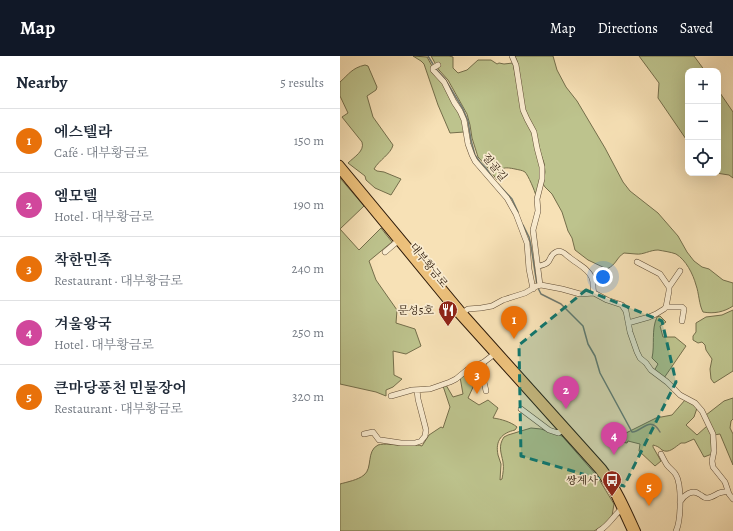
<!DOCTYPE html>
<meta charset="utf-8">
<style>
body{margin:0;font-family:Alegreya,"Noto Serif KR",serif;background:#f6f6f7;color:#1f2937}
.controls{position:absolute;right:12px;top:12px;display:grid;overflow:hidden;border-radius:8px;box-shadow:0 4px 16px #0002}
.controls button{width:36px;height:36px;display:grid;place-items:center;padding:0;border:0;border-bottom:1px solid #e0e1e3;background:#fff;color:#1f2937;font:20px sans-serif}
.you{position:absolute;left:263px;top:221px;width:14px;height:14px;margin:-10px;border:3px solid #fff;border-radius:50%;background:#1a73e8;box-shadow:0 0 0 6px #1a73e833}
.badge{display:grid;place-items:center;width:26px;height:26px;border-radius:50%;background:#111827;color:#fff;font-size:13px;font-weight:700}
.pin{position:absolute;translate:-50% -33px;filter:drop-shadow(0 1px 2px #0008)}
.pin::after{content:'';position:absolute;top:21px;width:14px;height:12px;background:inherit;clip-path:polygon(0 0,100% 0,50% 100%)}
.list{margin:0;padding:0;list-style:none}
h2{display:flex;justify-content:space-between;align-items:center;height:52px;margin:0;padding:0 16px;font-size:17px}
h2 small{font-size:13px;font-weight:400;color:#747a83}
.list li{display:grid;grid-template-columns:26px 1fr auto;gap:12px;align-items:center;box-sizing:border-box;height:64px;padding:0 16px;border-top:1px solid #e0e1e3}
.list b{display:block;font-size:15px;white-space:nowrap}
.list p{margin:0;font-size:13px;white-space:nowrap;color:#747a83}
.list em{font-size:13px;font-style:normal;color:#747a83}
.icon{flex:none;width:22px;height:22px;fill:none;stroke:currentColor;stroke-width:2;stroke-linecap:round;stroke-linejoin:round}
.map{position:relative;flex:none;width:393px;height:475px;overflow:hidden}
header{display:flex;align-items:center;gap:24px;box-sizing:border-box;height:56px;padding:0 20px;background:#111827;color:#fff}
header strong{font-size:19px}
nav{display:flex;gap:22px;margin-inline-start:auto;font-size:14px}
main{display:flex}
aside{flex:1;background:#fff}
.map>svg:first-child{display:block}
.green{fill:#bdc38d;stroke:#746e4b}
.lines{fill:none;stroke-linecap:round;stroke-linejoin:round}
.stream{stroke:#717b71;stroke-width:1.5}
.minor-casing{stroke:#5f4b34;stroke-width:6}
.major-casing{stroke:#2c1909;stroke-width:8}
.minor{stroke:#faecd0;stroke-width:5}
.major{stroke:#ecc07b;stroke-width:6}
.marked{fill:#0f766e;fill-opacity:0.2;stroke:#0f766e;stroke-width:3;stroke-dasharray:8 5;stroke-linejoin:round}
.labels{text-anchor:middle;stroke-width:3.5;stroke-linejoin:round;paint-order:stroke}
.street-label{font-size:11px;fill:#2c1909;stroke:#faecd0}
.poi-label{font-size:11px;fill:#2c1909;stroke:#faecd0;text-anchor:end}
</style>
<header>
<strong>Map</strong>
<nav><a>Map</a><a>Directions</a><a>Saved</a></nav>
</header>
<main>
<aside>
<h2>Nearby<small>5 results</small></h2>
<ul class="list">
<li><span class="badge" style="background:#e8710a">1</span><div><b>에스텔라</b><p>Café · 대부황금로</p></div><em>150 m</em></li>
<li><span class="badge" style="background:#d1479c">2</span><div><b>엠모텔</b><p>Hotel · 대부황금로</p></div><em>190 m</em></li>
<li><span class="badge" style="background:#e8710a">3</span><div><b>착한민족</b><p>Restaurant · 대부황금로</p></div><em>240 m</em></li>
<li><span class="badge" style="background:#d1479c">4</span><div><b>겨울왕국</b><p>Hotel · 대부황금로</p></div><em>250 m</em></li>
<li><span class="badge" style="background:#e8710a">5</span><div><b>큰마당풍천 민물장어</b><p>Restaurant · 대부황금로</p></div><em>320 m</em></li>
</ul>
</aside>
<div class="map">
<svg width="393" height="475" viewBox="0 0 393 475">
<rect width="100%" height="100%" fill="#f7e1b6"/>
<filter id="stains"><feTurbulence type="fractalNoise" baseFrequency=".005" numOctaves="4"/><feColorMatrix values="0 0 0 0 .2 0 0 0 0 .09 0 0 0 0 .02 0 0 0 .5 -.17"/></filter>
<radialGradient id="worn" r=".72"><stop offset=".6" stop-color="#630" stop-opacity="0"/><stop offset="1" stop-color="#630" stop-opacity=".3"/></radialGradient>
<!-- green -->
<path class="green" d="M73,0L87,1L92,10L91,14L92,17L101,25L119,55L123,66L124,76L110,77L98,49L84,8L81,5Z
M91,0H109L113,1V12L118,17L127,14L138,4H151L157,8L159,7L164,8L173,7L181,49L192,76L200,110L201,122L196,140C195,135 188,119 185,116C182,114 179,114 175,113C165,111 159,110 157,124L149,113L138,101L132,82L130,69L127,58L108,24L99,14Z
M175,0H213L217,14L226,31L237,45L265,92L283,126L290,135L318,157L338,180L347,196L354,205L362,211L369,213L383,224L393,227V250C384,256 374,258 363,256C359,249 359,237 356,229C353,218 346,204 336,198C331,196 323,195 318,194C310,194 303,199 296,198C292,198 288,197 284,197C276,202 277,208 267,213L248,204L235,194L232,182L228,175L222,156L212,138L205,131L203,128L205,116L204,107L185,55L177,5Z
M299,0H354L365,15H348V86L318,42L319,27Z
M25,9L28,10L37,31L36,34L27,40L33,61L53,89C51,98 39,104 34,113L37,115L44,116L61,123L51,139L35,132L26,124L25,120L8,107C14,101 25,95 22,86L2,61L8,57L0,40V26C9,18 12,12 25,9Z
M378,34L393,56V122L389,119L376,117H378Z
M0,122L24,150L0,173L19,194L41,172L52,186L29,205L36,224L57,254L56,267L75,273L81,290L66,298L53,295L54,319L62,323L53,331L46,334V340L36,336L0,328Z
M393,254V315L374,327L371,323L370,313L372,303L366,294L365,289L362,286L358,287L353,284V280L356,276V267L366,261L382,259Z
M320,260L326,266L320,270L323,281H335L346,290L324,322L314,315L318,308L312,302C315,289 311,274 317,261Z
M140,310V326L134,329L128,342L139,349L148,344L158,352L153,362C161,363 171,366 177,371L175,374C162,377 155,384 158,399C159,402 160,405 161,408C161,413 160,419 160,424L162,423C163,417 164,412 163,406C161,396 158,390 164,381L168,379L191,372L201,373L222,380L257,420L274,448L272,460L263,470L254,475H0V428C7,426 18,424 24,419C33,412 26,395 38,389C45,387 53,389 60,389C64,390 68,388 73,389C76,389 79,389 82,390L89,379L101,371L103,372L110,351L103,330L106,329L113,341L123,338L120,321L126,316Z
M393,342V363L391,365L390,372L393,378V409L380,378L374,379L366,359L384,345Z
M345,344L355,349L357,352L354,361L346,369L357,379L367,370L371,378L372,398L364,401L354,383L345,387H341C335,391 329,398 322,394C319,391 317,390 313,389V391L321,405L315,410L299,395L300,388L288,385L287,387L281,386L280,380L316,362L332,359Z"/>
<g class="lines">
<!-- stream -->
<path class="stream" d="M88,0L96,13L105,23L123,53L128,65L131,84L135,99L140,106L146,112L153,122
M158,128L172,143L178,156
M183,169L189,181L191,190L197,229
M198,232L201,238L221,248L243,270L248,288L255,300L260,317L292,376C301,377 310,358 320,376"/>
<defs>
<path id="minor" d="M172,0L176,9L183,54L187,63L194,76L197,92L202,111V123L197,143L198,155L193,174L200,229
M98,9L93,12V14L104,26L114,46L120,55L124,64L128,88L132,99L135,105L167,142L176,158L187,187L189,213L193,233
M45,196L59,184
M198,210C214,208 207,200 216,196C218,195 220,195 222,196C225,197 227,200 229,201C237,208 248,212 252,222C254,227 252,232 254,237
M329,231L340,215
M326,251H342L344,253L342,265
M121,258L128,253L141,252L152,250L163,244L185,237L197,230L201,229L222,233L240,238L254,237L267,244L282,249L286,255L290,276L297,296L300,302L306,307L311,314L327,326L340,339L355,347L362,355L373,378L374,395L372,405L373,411L385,426L389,438L393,443
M288,267L309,261L316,258L324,253L326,251L329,235V231L320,218L297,206
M144,306C140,317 144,324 146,335
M51,340L72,334L90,333L110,326L116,323L127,314L144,306L157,296
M181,353L209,374L218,377L223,374
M24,378L33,376L39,384H41L61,387H75L81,385L85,380L86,374L84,366L78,343L77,334
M321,398C323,402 325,406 327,409C330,413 334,415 336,419C342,429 341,465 336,475
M340,446C344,439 352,433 359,438C362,439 363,442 367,442C371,442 375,439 379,437C382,436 385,436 388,435
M259,475C270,469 274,458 284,451"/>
<path id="major" d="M0,108L123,256L263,412C278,432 287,453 297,475
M0,115L115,255L259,415L273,436L291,475"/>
</defs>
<!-- minor casing -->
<use href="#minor" class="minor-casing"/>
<!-- major casing -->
<use href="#major" class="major-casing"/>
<!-- minor -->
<use href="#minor" class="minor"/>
<!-- major -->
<use href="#major" class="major"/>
</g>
<!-- marked area -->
<path class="marked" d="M246,234L322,265L336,326L284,430L181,400L179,289Z"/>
<!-- icons -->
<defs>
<symbol id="restaurant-pin" viewBox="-11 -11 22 30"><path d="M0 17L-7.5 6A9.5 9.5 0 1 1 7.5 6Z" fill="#8f2418" stroke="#faecd0"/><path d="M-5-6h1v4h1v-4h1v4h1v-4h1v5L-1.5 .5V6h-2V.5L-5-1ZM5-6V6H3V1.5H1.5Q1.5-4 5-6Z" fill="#fff"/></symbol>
<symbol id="bus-pin" viewBox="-11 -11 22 30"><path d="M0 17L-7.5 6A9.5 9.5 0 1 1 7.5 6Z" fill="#8f2418" stroke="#faecd0"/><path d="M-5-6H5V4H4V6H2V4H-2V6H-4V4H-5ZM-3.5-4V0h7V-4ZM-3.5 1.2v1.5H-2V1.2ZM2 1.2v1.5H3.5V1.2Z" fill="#fff"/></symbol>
</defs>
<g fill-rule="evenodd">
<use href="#restaurant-pin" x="97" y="243" width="22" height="30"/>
<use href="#bus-pin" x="261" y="413" width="22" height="30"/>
</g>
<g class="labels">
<!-- street labels -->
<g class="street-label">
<text transform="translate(155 111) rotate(50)" y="4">절골길</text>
<text transform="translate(89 209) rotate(51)" y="4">대부황금로</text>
</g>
<!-- poi labels -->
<g class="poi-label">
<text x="94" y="258">문성5호</text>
<text x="258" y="428">쌍계사</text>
</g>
</g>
<rect width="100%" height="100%" filter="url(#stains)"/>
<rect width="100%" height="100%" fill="url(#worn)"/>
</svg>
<div class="controls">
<button>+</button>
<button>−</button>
<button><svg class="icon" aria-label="locate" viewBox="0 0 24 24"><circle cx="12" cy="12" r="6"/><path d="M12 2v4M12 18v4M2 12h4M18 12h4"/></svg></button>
</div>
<div class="you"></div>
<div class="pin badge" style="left:174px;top:283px;background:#e8710a">1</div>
<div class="pin badge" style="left:226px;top:353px;background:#d1479c">2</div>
<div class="pin badge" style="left:137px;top:338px;background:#e8710a">3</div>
<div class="pin badge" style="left:274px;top:399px;background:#d1479c">4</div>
<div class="pin badge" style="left:309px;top:450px;background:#e8710a">5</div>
</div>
</main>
